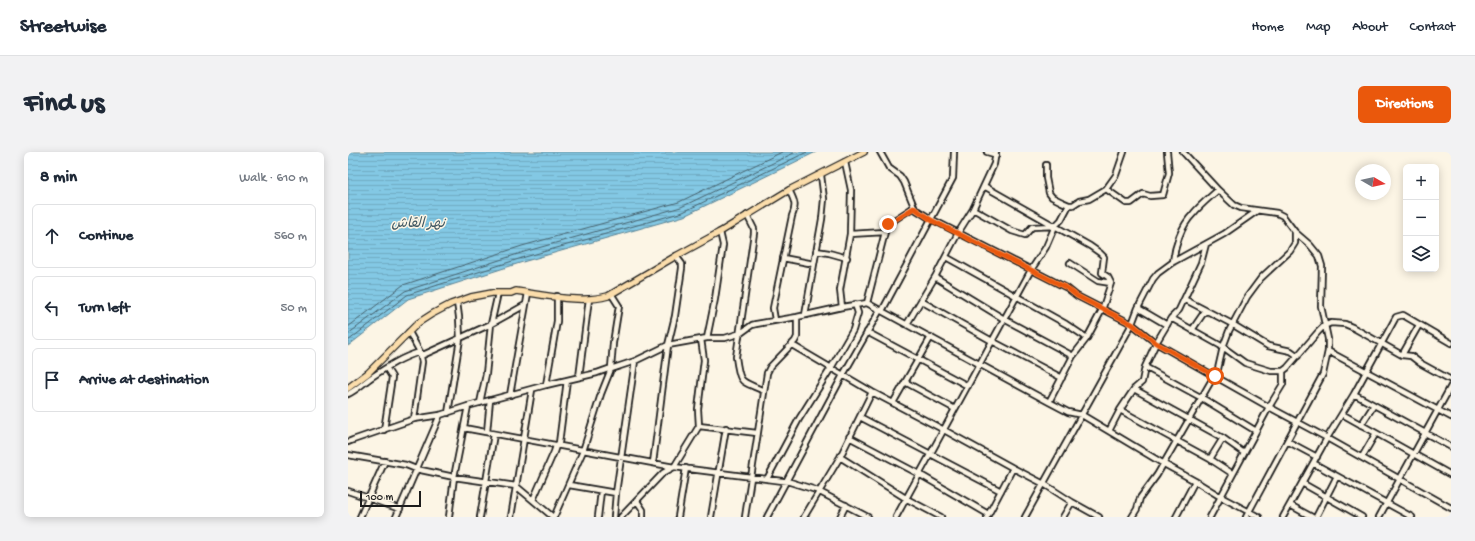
<!DOCTYPE html>
<meta charset="utf-8">
<style>
body{margin:0;font-family:"Gochi Hand","Playpen Sans Arabic",sans-serif;background:#f2f2f3;color:#1f2937}
.controls{position:absolute;right:12px;top:12px;display:grid;overflow:hidden;border-radius:6px;box-shadow:0 2px 10px #0003}
.controls button{width:36px;height:36px;display:grid;place-items:center;padding:0;border:0;border-bottom:1px solid #e0e1e3;background:#fff;color:#1f2937;font:20px sans-serif}
.compass{position:absolute;left:1007px;top:12px;width:36px;height:36px;border-radius:50%;background:#fff;box-shadow:0 2px 10px #0003;rotate:99deg}
.scale{position:absolute;left:12px;bottom:10px;width:61px;box-sizing:border-box;padding-left:4px;border:2px solid #1c1c1c;border-top:0;font-size:11px;line-height:14px;white-space:nowrap;color:#1c1c1c;-webkit-text-stroke:3px #fcf5e5;paint-order:stroke}
.stop{position:absolute;width:12px;height:12px;margin:-9px;border:3px solid #ea580c;border-radius:50%;background:#fff}
.stop.end{background:#ea580c;border-color:#fff;box-shadow:0 1px 4px #0008}
.list{margin:0;padding:0;list-style:none}
h2{display:flex;justify-content:space-between;align-items:center;height:52px;margin:0;padding:0 16px;font-size:17px}
h2 small{font-size:13px;font-weight:400;color:#747a83}
.list li{display:grid;grid-template-columns:26px 1fr auto;gap:12px;align-items:center;box-sizing:border-box;height:64px;margin:0 8px 8px;padding:0 8px;border:1px solid #e0e1e3;border-radius:6px}
.list b{display:block;font-size:15px;white-space:nowrap}
.list em{font-size:13px;font-style:normal;color:#747a83}
.icon{flex:none;width:22px;height:22px;fill:none;stroke:currentColor;stroke-width:2;stroke-linecap:round;stroke-linejoin:round}
.map{position:relative;flex:none;width:1103px;height:365px;overflow:hidden;border-radius:6px}
header{display:flex;align-items:center;gap:24px;box-sizing:border-box;height:56px;padding:0 20px;background:#fff;border-bottom:1px solid #e0e1e3}
header strong{font-size:19px}
nav{display:flex;gap:22px;margin-inline-start:auto;font-size:14px}
.intro{display:flex;align-items:center;justify-content:space-between;box-sizing:border-box;height:96px;padding:0 24px}
h1{margin:0;font-size:28px}
.button{padding:10px 18px;border-radius:6px;background:#ea580c;color:#fff;font-size:14px;font-weight:700}
main{display:flex;gap:24px;padding:0 24px}
aside{flex:1;background:#fff;border-radius:6px;box-shadow:0 2px 10px #0003}
.map>svg:first-child{display:block}
.water{fill:url(#water-rules);stroke:#5a8394}
.lines{fill:none;stroke-linecap:round;stroke-linejoin:round}
.shore{stroke:#45616c;stroke-width:1}
.minor-casing{stroke:#1c1c1c;stroke-width:8}
.major-casing{stroke:#1c1c1c;stroke-width:8}
.minor{stroke:#fcf5e5;stroke-width:4.5}
.major{stroke:#fbddab;stroke-width:5.5}
.route{stroke:#ea580c;stroke-width:5}
.labels{text-anchor:middle;stroke-width:3;stroke-linejoin:round;paint-order:stroke}
.water-label{font-size:14px;font-style:italic;fill:#405862;stroke:#fcf5e5}
</style>
<header>
<strong>Streetwise</strong>
<nav><a>Home</a><a>Map</a><a>About</a><a>Contact</a></nav>
</header>
<div class="intro"><h1>Find us</h1><a class="button">Directions</a></div>
<main>
<aside>
<h2>8 min<small>Walk · 610 m</small></h2>
<ul class="list">
<li><svg class="icon" aria-label="ahead" viewBox="0 0 24 24"><path d="M12 20V5M6 11l6-6 6 6"/></svg><div><b>Continue</b></div><em>560 m</em></li>
<li><svg class="icon" aria-label="left" viewBox="0 0 24 24"><path d="M17 20v-9H6M10 6l-5 5 5 5"/></svg><div><b>Turn left</b></div><em>50 m</em></li>
<li><svg class="icon" aria-label="arrive" viewBox="0 0 24 24"><path d="M6 21V4h12l-3 4 3 4H6"/></svg><div><b>Arrive at destination</b></div></li>
</ul>
</aside>
<div class="map">
<svg width="1103" height="365" viewBox="0 0 1103 365">
<defs>
<pattern id="water-rules" width="6" height="5" patternUnits="userSpaceOnUse"><rect width="6" height="5" fill="#83c8e4"/><path d="M0 2.5h6" fill="none" stroke="#71abc3"/></pattern>
</defs>
<rect width="100%" height="100%" fill="#fcf5e5"/>
<filter id="ink" filterUnits="userSpaceOnUse"><feTurbulence type="fractalNoise" baseFrequency=".025" numOctaves="2"/><feDisplacementMap in="SourceGraphic" scale="8" xChannelSelector="R" yChannelSelector="G"/><feConvolveMatrix kernelMatrix="1 2 1 2 8 2 1 2 1" color-interpolation-filters="sRGB"/></filter>
<g filter="url(#ink)">
<!-- water -->
<path class="water" d="M0,0H468L336,64L178,109L60,147L0,194Z"/>
<g class="lines">
<!-- shore -->
<path class="shore" d="M0,175L55,133L174,94L331,50L434,0
M0,182L57,139L176,100L333,55L448,0
M0,189L59,143L177,105L335,60L459,0"/>
<defs>
<path id="minor" d="M532,0L541,16L552,24L556,30L567,57L583,67L719,136L729,144L784,172L808,191L921,255L979,286L1103,356
M639,0L646,2L648,4
M698,13V26L701,41L704,45L714,50L721,53H725L731,49L741,47L758,37L768,23L776,0
M636,34L742,94L752,101L756,105L754,121L760,125L763,131L754,158L739,186L725,204L701,250
M758,37L778,51H783L795,42L802,44L815,43L821,21L819,0
M625,57L664,79L677,83L684,75L707,74
M399,63L406,77V81L388,205C392,233 392,228 416,239
M502,82L537,80
M468,99L481,101L499,106
M598,105L718,172L739,186
M435,106L466,112
M825,110C827,94 833,74 845,62C852,53 861,46 870,38
M722,111L750,129L763,131
M587,125L656,167L725,204
M836,147L884,172L920,194L943,199L950,204
M573,149L644,189L714,226
M519,151L537,80L540,72L566,55
M494,155L492,138L502,82L503,38L497,10
M790,156L819,173
M534,159L605,26L606,0
M457,163L474,67L476,47L473,23
M823,166L875,195L897,211L923,219H935L939,216L970,180L976,174L983,171L997,172L1004,175L1054,203L1063,204L1072,211L1103,228
M427,168L425,156L444,64C449,53 446,48 441,38
M559,172L587,125L610,81L625,57L646,12L648,0
M844,178L857,159
M61,180L72,200L74,210L66,267
M519,180L620,234
M359,186L367,147L375,93L372,80
M444,193L524,240L596,278L665,316L696,332L724,350L751,365
M980,199L1103,265
M1054,203L1071,173
M797,215L854,246L908,279
M263,216L265,191L271,154L264,143
M231,225L241,147
M557,230L607,257
M198,233L209,169V144
M786,237L875,286L896,301
M0,242C9,238 15,231 24,225C39,215 54,205 72,200L75,203L143,172L177,153
M1006,242L1103,295
M162,243L180,141
M132,251L138,222L143,172L150,141
M545,251L583,185
M772,258L862,307L885,322
M100,261L112,187L111,165L109,150
M994,262L1103,323
M512,265L653,339
M1013,273L1026,253
M351,274L350,257L356,208L353,187
M116,276L326,315L351,274L409,281
M36,278L43,232L44,225L39,217
M761,279L772,258L786,237L794,230L797,215L808,191L823,166L831,158L853,111L858,92
M139,280L142,248
M501,285L571,322L640,362
M939,289L969,305
M0,290L5,288L66,267L92,263L120,254L198,233L249,221L263,216V217L287,209L320,193L359,186H377L393,181L404,173L408,172L449,165L494,155L519,151L701,250L720,260L734,263L816,312L847,329L873,345L911,365
M0,303L58,313L68,317L106,325L168,334L205,365
M492,305L559,347L593,365
M1014,305L1028,281
M862,307L875,286
M305,311L320,193L327,164L334,116V112L328,104
M965,311L1064,365
M419,327L451,267L483,216L505,178L510,161L507,152
M954,331L1014,365
M221,333L268,341
M0,339L52,357
M185,348L206,300L208,294L211,291L219,228
M289,349L295,358V365
M942,353L964,365
M12,365L37,309
M48,365L92,263
M101,365L106,325L120,254
M132,365L146,282
M163,365L184,238
M206,365L235,299L253,242L263,217
M250,365L253,339
M266,365L268,341L287,209
M273,365L315,321L326,315L442,330L468,338L520,365
M330,365L338,316
M363,365L378,276
M397,365L419,221L422,215L447,189L449,185V165
M419,365L495,223L532,158
M456,365L492,305L524,240
M492,365L498,353
M548,365L683,118L698,95L707,74L713,68L721,53
M639,365L665,316
M677,365L784,172L790,156L805,127L810,121L825,110L876,82L909,59
M715,365L724,350
M784,365L789,357L792,346L809,323L870,217L875,195L881,179L899,145L913,126L942,99L947,91V80L935,64L929,61L893,56L886,53L870,38L835,0
M828,365L847,329
M862,365L921,255L935,232V219
M898,365L975,222L980,199V187L973,154L974,114L971,104L962,93L947,80
M935,365L979,286L1006,242L1048,165L1055,163L1103,191
M968,365L989,324
M1031,365L1103,234"/>
<path id="major" d="M0,236L20,221L70,171L84,162L103,152L123,145L144,141H163L168,139C197,143 232,152 260,144L328,104L372,80L441,38L516,0"/>
</defs>
<!-- minor casing -->
<use href="#minor" class="minor-casing"/>
<!-- major casing -->
<use href="#major" class="major-casing"/>
<!-- minor -->
<use href="#minor" class="minor"/>
<!-- major -->
<use href="#major" class="major"/>
</g>
</g>
<g class="lines" filter="url(#ink)">
<!-- route -->
<path class="route" d="M540,72L566,56L583,68L719,136L729,144L784,172L808,191L867,224"/>
</g>
<g class="labels">
<!-- water labels -->
<g class="water-label">
<text x="70" y="75">نهر القاش</text>
</g>
</g>
</svg>
<div class="controls">
<button>+</button>
<button>−</button>
<button><svg class="icon" aria-label="layers" viewBox="0 0 24 24"><path d="M12 4l9 5-9 5-9-5zM3 14l9 5 9-5"/></svg></button>
</div>
<svg class="compass" viewBox="-18 -18 36 36"><path d="M0-13l5 13h-10z" fill="#e53935"/><path d="M0 13l5-13h-10z" fill="#747a83"/></svg>
<div class="scale">100 m</div>
<div class="stop" style="left:867px;top:224px"></div>
<div class="stop end" style="left:540px;top:72px"></div>
</div>
</main>
